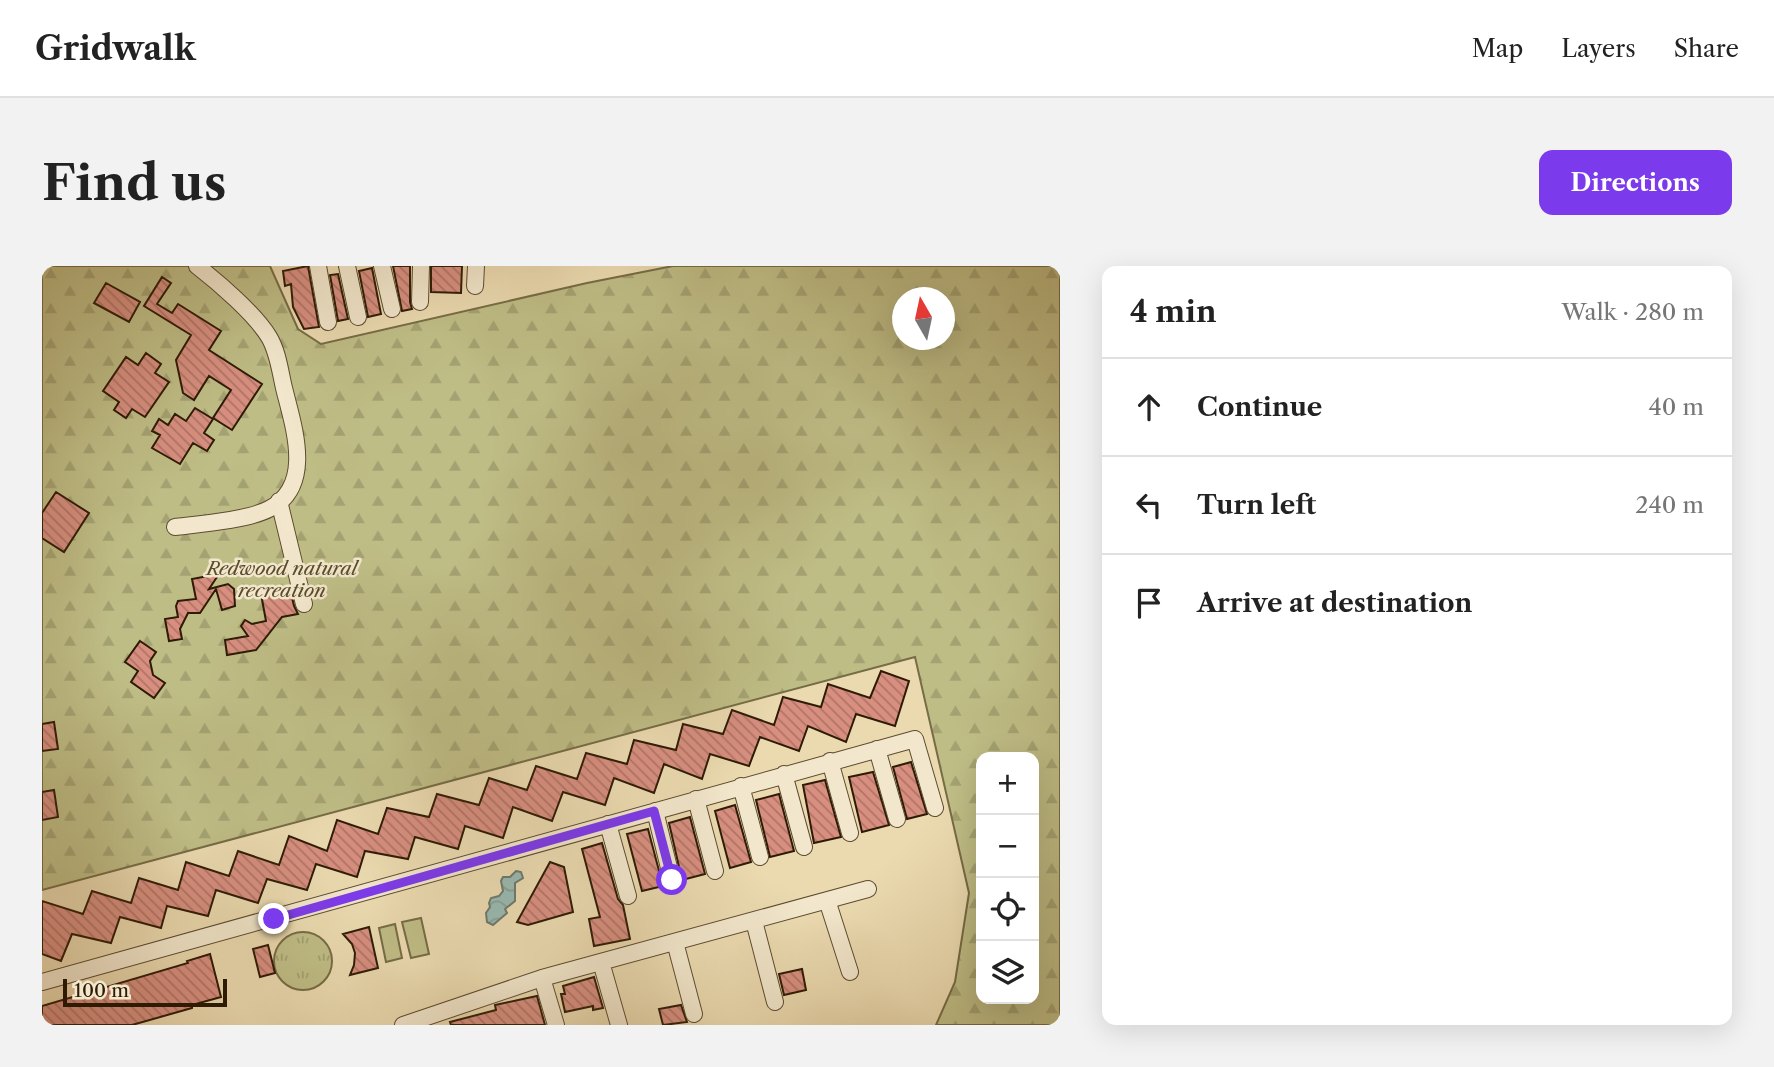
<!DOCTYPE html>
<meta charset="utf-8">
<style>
body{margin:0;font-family:"Libre Caslon Text",serif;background:#f2f2f2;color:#222}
.controls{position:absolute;right:21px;bottom:21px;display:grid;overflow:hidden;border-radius:14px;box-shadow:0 7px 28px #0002}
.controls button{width:63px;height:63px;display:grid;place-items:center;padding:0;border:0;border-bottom:2px solid #e0e0e0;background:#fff;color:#222;font:35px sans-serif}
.compass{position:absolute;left:850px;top:21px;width:63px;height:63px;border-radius:50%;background:#fff;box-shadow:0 7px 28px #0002;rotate:351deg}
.scale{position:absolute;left:21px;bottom:18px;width:164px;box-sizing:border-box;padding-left:7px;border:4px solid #2e1b06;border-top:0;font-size:19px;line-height:24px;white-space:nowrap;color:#2e1b06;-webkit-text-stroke:5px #f2e7cc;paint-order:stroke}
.stop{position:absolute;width:21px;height:21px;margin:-16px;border:5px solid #7c3aed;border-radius:50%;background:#fff}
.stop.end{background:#7c3aed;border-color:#fff;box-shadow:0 2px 7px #0008}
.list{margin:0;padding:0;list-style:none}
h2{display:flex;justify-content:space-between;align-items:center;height:91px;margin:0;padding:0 28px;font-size:30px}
h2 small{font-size:23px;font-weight:400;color:#767676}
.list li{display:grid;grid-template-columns:46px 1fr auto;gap:21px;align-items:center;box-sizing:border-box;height:98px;padding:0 28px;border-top:2px solid #e0e0e0}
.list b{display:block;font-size:26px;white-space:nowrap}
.list em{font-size:23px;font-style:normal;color:#767676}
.icon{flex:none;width:38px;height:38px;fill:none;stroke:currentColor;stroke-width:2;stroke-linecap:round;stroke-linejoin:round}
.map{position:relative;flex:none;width:1018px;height:759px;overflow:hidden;border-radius:14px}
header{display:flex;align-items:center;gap:42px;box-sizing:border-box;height:98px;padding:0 35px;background:#fff;border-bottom:2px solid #e0e0e0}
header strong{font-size:33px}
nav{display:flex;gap:38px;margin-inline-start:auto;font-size:24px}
.intro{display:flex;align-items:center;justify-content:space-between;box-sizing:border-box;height:168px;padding:0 42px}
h1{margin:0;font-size:49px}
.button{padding:18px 32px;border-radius:14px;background:#7c3aed;color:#fff;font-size:24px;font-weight:700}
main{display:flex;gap:42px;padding:0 42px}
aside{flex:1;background:#fff;border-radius:14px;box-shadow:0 7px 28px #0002}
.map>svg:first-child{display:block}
.grass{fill:url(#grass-tufts);stroke:#766c46;stroke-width:2}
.forest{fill:url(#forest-firs);stroke:#766c46;stroke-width:2;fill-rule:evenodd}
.pitch{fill:#bfbd86;stroke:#766c46;stroke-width:2}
.water{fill:url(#water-waves);stroke:#6e7a6d;stroke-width:2}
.building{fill:url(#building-back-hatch);stroke:#2e1b06;stroke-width:2}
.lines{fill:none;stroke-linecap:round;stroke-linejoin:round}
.minor-casing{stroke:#5d4b30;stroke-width:18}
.minor{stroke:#f2e7cc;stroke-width:16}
.route{stroke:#7c3aed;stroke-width:9}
.labels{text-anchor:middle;stroke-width:5;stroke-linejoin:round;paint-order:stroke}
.park-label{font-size:19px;font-style:italic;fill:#5a4c2c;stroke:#f2e7cc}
</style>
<header>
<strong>Gridwalk</strong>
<nav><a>Map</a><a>Layers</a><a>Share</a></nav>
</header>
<div class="intro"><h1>Find us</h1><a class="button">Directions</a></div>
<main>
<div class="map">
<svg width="1018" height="759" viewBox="0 0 1018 759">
<defs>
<pattern id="grass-tufts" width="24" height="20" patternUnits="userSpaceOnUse" patternTransform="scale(1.75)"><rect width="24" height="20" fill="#bfbd86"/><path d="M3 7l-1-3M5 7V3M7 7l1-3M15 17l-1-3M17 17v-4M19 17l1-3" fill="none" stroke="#a4a272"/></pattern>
<pattern id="forest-firs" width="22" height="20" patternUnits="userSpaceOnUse" patternTransform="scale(1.75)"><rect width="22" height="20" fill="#bfbd86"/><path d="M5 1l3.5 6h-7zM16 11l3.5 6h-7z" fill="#a4a272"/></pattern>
<pattern id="water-waves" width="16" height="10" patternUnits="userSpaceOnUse" patternTransform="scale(1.75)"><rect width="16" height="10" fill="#99bab2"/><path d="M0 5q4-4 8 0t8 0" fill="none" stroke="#849f98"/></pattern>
<pattern id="building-back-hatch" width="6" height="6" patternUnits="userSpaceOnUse" patternTransform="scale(1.75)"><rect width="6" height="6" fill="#d88f80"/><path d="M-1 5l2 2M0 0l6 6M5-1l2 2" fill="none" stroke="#b07467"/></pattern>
</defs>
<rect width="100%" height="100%" fill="#ebdab0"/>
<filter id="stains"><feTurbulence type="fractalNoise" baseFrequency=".00286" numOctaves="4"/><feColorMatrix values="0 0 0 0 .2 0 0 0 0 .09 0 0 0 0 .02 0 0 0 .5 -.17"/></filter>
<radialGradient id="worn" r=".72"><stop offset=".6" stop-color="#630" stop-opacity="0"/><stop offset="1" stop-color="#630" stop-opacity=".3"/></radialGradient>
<!-- grass -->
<path class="grass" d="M232 695a29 29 0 1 1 58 0a29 29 0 1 1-58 0Z"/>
<!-- forest -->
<path class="forest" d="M0,0H228L256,63L279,78L545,17L631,0H1018V759H894L913,716L927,627L873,391L0,624ZM860,32H902V74H860ZM939,491H992V733H939Z"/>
<!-- pitch -->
<path class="pitch" d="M379,652L387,688L369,692L360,656Z
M353,658L360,692L344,696L337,662Z"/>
<!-- water -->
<path class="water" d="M474,605L479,606L481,612L473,617V635L463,643L465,647L451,659L445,656L444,647L448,641L447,637L449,632L457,630L461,625L459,615L461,611H468Z"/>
<!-- building -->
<path class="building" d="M266,0L277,61L262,63L251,41L249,18L243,20L241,5Z
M351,0H368V36L370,43L360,45Z
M389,0H420L419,27L389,26Z
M330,2L339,48L326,51L317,5Z
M296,8L306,53L296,55L288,9Z
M120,11L129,17L115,38L130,47L136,38L179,65L167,84L220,118L190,164L171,152L189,124L167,110L152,134L141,127L134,94L149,69L102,40Z
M64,17L98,36L87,56L52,37Z
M104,87L119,98L113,107L127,116L103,151L90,143L84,152L72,144L77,136L61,125L84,91L96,99Z
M153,142L171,153L162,167L172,174L165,185L151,177L138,198L110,182L118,169L110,165L117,153L126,159L133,148L144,155Z
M14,226L47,247L22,286L0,272V247Z
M177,308L167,323L186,318L192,323L193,340L180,344L174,323L158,347H146L138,363L140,373L127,375L123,353L136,351L134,340L136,335L154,333L150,313Z
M248,323L252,340L256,348L240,351L214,384L185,389L183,374L206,370L199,360L203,354L210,358L224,355L219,328Z
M98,375L114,386L108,395L111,409L123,417L112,432L89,416L96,405L83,396Z
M839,405L867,415L853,460L814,448L804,476L766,460L757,485L718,471L707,500L668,488L660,513L622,498L612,527L572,512L563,539L521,526L510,555L471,541L461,572L423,560L416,583L373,571L366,593L323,585L315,611L274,598L265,624L225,613L216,637L174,624L166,650L125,640L119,662L78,651L69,677L30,668L19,695L0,688V635L41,648L50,625L89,637L97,612L136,624L144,596L187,610L196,585L237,599L247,570L285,585L295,554L336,568L345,542L387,551L395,528L437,539L447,512L485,524L494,500L535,513L544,487L585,498L592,474L634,484L641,458L681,468L690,444L732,459L741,431L779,441L786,418L828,432Z
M12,456L16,483L0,485V458Z
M869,496L885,548L865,553L851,501Z
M831,506L847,559L820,566L807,511Z
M783,514L799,571L772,577L761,519Z
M12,524L16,551L0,554V526Z
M737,528L752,585L728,591L714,534Z
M693,539L709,596L688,602L673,545Z
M648,551L663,608L640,614L627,557Z
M606,563L621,620L600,625L585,568Z
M560,577L576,633L581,639L588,673L552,680L547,653L558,651L540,583Z
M508,596L522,601L531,646L486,659L475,656Z
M327,661L336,702L308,709L312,699L313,687L310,678L301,668Z
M226,679L233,707L218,711L211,683Z
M168,688L179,731L150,739V742L90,759H0V740L146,697L145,695Z
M760,703L764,724L742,729L737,708Z
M552,711L561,742L551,744V740L523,746L519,728H523L521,720Z
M495,730L503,759H409L408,756L454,744L453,739Z
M639,739L645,756L621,759L617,743Z"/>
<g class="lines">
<defs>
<path id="minor" d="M276,0L286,56
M305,0L316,51
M340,0L350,43
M433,20L434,0
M378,36L379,0
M237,235L262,338
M133,261C158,258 206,254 227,243C273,220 251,159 242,122C238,105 236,86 227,71C213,48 177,17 155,0
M835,483L855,553
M788,495L808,567
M742,508L762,581
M699,520L718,591
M654,533L673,605
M613,545L630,614
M566,558L586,630
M785,634L808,706
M712,655L733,736
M633,676L652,748
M559,696L577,759
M500,712L514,759
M0,716L873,473L893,542
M361,759L500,712L826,623"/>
</defs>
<!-- minor casing -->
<use href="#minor" class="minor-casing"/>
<!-- minor -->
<use href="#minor" class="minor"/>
</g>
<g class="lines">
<!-- route -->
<path class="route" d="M232,653L612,545L630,614"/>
</g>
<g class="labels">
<!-- park labels -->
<g class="park-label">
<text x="240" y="309">Redwood natural<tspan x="240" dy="22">recreation</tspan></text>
</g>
</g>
<rect width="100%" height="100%" filter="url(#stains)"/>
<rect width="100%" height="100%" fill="url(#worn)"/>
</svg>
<div class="controls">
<button>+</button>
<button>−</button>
<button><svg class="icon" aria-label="locate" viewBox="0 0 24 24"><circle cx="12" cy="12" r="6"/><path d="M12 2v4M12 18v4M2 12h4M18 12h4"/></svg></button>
<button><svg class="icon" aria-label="layers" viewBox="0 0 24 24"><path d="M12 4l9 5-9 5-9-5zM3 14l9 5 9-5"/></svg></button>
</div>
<svg class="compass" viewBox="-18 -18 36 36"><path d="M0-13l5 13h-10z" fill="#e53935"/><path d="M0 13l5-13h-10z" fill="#767676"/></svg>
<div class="scale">100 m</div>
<div class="stop" style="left:630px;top:614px"></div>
<div class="stop end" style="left:232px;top:653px"></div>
</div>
<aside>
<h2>4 min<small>Walk · 280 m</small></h2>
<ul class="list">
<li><svg class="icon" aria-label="ahead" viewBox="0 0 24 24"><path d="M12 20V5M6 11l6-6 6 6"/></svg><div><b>Continue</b></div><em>40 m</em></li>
<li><svg class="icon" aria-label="left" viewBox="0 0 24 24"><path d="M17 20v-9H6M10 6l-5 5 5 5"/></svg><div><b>Turn left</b></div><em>240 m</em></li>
<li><svg class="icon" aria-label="arrive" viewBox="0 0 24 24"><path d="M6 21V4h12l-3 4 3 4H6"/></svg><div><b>Arrive at destination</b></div></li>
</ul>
</aside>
</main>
